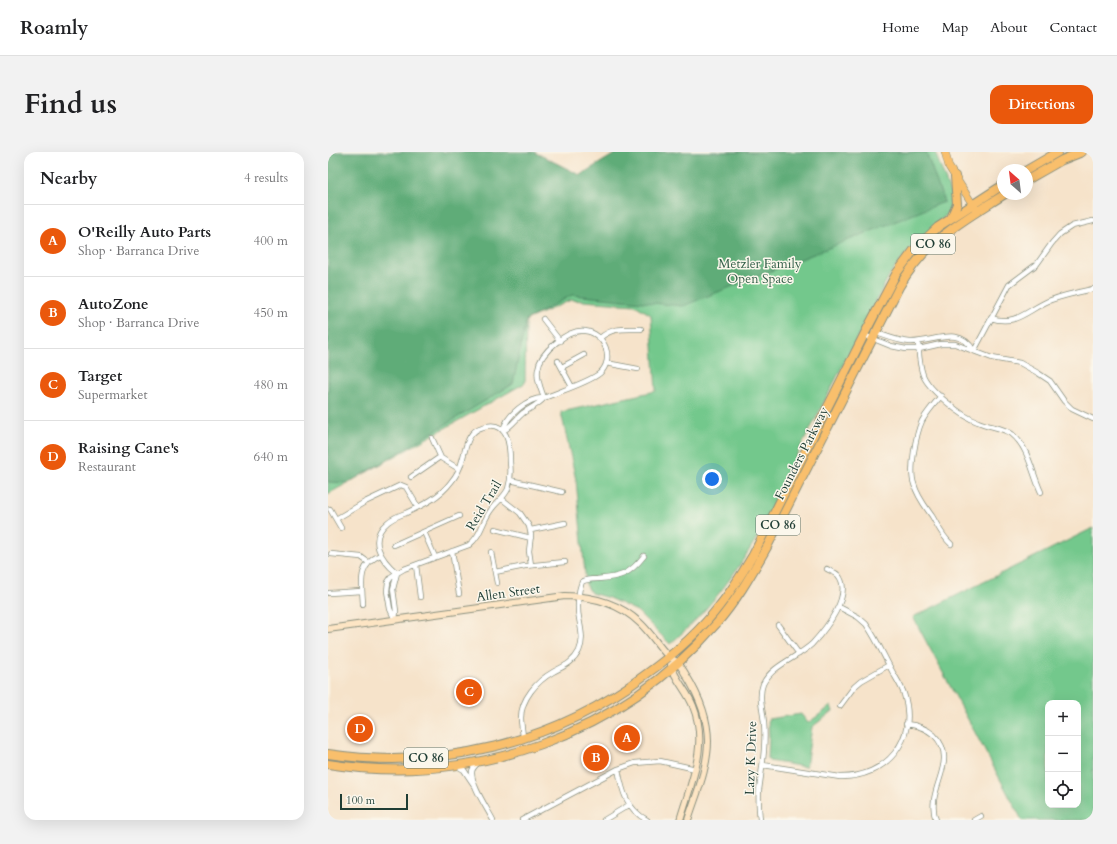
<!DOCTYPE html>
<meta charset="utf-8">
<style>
body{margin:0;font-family:Cardo,serif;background:#f2f2f2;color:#202124}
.controls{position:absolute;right:12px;bottom:12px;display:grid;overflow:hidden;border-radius:8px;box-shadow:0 4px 16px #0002}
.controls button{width:36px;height:36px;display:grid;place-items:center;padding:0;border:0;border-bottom:1px solid #e0e0e0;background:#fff;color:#202124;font:20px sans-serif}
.compass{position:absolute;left:669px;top:12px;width:36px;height:36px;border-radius:50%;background:#fff;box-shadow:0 4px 16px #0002;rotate:332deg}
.scale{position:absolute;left:12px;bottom:10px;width:68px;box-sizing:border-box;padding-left:4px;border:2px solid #1f3d34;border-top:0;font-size:11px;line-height:14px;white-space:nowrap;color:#1f3d34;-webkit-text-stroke:3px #fbf7ec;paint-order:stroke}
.you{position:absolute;left:384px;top:327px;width:14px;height:14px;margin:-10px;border:3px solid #fff;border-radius:50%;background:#1a73e8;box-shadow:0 0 0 6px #1a73e833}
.badge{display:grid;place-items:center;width:26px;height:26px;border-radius:50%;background:#ea580c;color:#fff;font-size:13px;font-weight:700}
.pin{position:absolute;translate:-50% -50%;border:2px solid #fff;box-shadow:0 1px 4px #0006}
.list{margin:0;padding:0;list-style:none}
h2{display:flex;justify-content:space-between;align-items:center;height:52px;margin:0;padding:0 16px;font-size:17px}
h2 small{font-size:13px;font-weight:400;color:#757577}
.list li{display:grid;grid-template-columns:26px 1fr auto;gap:12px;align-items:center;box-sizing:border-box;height:72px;padding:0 16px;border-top:1px solid #e0e0e0}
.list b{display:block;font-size:15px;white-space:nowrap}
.list p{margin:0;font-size:13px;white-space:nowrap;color:#757577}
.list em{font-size:13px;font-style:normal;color:#757577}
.icon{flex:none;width:22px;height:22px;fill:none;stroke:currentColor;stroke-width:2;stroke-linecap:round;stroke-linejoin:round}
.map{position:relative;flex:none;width:765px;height:668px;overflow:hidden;border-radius:12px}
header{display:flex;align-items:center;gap:24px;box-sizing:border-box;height:56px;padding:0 20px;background:#fff;border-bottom:1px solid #e0e0e0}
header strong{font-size:19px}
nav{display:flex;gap:22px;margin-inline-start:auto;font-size:14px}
.intro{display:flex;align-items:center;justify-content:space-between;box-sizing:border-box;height:96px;padding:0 24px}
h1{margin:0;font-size:28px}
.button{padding:10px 18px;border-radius:12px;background:#ea580c;color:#fff;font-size:14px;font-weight:700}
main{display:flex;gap:24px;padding:0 24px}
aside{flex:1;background:#fff;border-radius:12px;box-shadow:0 4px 16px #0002}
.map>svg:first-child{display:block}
.green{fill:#73c88c;stroke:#498260;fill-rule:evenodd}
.forest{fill:#5eac78;stroke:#3e7456}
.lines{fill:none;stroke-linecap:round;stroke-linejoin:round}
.street-casing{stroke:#8a907f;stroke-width:6}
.secondary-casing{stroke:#8a907f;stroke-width:8}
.primary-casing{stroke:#8a907f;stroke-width:8}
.highway-casing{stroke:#8a907f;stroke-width:10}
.street{stroke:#fff;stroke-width:4.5}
.secondary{stroke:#fde5c4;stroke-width:6}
.primary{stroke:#f9bf6c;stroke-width:7}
.highway{stroke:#f9bf6c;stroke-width:8}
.labels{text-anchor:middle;stroke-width:3;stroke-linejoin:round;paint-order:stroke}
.shield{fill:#fbf7ec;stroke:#61756b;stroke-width:1}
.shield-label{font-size:12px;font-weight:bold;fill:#1f3d34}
.park-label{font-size:13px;fill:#34604a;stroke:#fbf7ec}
.street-label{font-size:13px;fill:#1f3d34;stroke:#fbf7ec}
</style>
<header>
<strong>Roamly</strong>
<nav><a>Home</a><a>Map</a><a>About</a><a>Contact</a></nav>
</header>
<div class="intro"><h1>Find us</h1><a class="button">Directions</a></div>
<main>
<aside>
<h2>Nearby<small>4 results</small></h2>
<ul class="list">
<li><span class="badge">A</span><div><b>O'Reilly Auto Parts</b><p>Shop · Barranca Drive</p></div><em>400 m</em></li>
<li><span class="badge">B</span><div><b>AutoZone</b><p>Shop · Barranca Drive</p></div><em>450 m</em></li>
<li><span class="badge">C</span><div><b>Target</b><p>Supermarket</p></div><em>480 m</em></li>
<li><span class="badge">D</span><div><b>Raising Cane's</b><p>Restaurant</p></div><em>640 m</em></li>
</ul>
</aside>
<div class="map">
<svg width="765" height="668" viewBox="0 0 765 668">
<rect width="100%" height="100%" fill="#fbf7ec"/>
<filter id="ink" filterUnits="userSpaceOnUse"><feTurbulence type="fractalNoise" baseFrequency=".025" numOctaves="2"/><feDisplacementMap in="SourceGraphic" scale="8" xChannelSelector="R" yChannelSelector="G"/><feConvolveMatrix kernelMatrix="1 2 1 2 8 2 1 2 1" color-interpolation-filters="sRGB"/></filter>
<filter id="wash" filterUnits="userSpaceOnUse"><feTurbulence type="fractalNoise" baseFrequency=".012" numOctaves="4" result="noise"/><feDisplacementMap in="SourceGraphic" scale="16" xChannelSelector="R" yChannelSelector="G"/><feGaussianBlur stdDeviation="0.9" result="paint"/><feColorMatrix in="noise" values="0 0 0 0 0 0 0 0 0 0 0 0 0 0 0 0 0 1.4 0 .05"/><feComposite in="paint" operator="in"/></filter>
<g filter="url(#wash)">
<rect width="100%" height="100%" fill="#f6e3ca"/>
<!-- green -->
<path class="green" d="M296,0H607L625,48L621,61L585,93L562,122C528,186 496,252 462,316C450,339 441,364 428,387C403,429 379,460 342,492L309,459L281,446L263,441L258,432L248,328L233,260L328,239L323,163L307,153L243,148L198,168L197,231L0,342V157Z
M765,376V668H694L585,465ZM720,551H750V653H720Z
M503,554L505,559L484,575L478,615L441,609L440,606L441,583L440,567L473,562L480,571Z"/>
<!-- forest -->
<path class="forest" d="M0,0H206L252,23L290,0H598L616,50L355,154L244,143L198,168L185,232L20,331L0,330Z"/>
</g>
<g filter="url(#ink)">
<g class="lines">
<defs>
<path id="street" d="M663,166C689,175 701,156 723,148C736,143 751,140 765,137
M215,167L232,189
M546,180C558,184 569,189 582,190C605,191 631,172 646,199
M536,183L563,194L578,197H591L613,192H627L664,206L692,211L710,221L722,229L736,249L744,257L765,267
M272,186C285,175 296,177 313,177
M590,190C591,201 591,212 595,223C601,238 634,265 650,270C661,275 674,275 684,282C701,296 704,321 713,340
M646,199L681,133L709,112L724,91L732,82L744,74L765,69
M230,209L244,235
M278,211L310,217
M234,215L256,203
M613,244C606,252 599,260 594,269C588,282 581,318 586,332C589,344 597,354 604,364C610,374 614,384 623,392
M175,279C183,275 188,267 195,261C202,256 210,253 216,246C230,240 262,230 272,221C287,207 277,181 257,179C240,177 212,200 210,217C208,227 213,237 216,246
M175,279C178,263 201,245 216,246
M104,286L113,306L131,317
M83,325L112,305
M182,328L234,340
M174,347L192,361L201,374L203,383L201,399L203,413
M2,357L13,376
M8,367L37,350L73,333L78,335L90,355
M167,377L203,386
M203,378L237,371
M96,380L107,405
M66,393L131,364
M124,399L131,442
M163,400L169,431
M3,402L33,405L40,410
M88,413L92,445
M167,420L197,414L237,410
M1,441L34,439
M35,452C34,431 29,414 52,403
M67,468L62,457L59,439L60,430L64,424L76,417L141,393C153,384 154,370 163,358C168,350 176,346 180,337C183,328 183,319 182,310C182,293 180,267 155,275C139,279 138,296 134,309C132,317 128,324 123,330C112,345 95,353 78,361C72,363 65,366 60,370C39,387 53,408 69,421
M67,468L68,459L65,437L69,421
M450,473L471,502
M512,554L526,535L533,529L561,513
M578,572C589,573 598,576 606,583C633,610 596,637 608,668
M195,587C195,580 193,573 193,566C193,547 209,529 225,520C236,514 245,511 251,499C256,488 253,478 251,466C249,457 250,438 254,430C258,427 264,427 269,427C293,425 301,423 316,404
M151,610C148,613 144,616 144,620C143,633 159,656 165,668
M435,613L512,625C558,626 591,587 576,542C573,533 567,525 563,517C555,502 548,486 538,472L530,465L511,455
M129,614L136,618L146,633
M290,617C294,638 298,657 319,668
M194,668L290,617L307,611L332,609L368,617
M276,668L301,653
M432,668C431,658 430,648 431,638C434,615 438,594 436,571C435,558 430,545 435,532C444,513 469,506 484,492C497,478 526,442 510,423C507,420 502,419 499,417
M646,668L653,664"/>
<path id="secondary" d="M0,477L237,444C265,444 292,452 312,471C323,481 330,494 340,504C343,507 347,508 350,511C353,514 356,520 358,523C371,544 380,565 380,589C380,616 368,643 360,668
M343,513C346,526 360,540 365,554C381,593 363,630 352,668"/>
<path id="primary" d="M617,0L621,15L647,56"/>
<path id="highway" d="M699,18L730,0
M699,28L734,8L754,0
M623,66L629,52L627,24
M0,602C113,619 226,591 317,523C345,503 371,481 392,453C405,437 415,420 425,403L537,181L568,122L586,98L610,75L675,33
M0,612C146,635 293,583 389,471C409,448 424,421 439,395L571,135C598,88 633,70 677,42"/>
</defs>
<!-- street casing -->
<use href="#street" class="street-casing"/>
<!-- secondary casing -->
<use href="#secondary" class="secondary-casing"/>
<!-- primary casing -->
<use href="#primary" class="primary-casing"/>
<!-- highway casing -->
<use href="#highway" class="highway-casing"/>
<!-- street -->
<use href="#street" class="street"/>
<!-- secondary -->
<use href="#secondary" class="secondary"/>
<!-- primary -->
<use href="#primary" class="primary"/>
<!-- highway -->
<use href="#highway" class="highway"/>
</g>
</g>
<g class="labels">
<!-- shield labels -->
<g class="shield">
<rect x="583" y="82" width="44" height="20" rx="3"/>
<rect x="428" y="363" width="44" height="20" rx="3"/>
<rect x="76" y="596" width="44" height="20" rx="3"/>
</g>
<g class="shield-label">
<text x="605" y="96">CO 86</text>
<text x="450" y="377">CO 86</text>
<text x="98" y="610">CO 86</text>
</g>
<!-- park labels -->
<g class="park-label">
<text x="432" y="116">Metzler Family<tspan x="432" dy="15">Open Space</tspan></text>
</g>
<!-- street labels -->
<g class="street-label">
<text transform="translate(473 301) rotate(-63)" y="5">Founders Parkway</text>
<text transform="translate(155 353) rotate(-59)" y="5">Reid Trail</text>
<text transform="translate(180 440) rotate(-8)" y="5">Allen Street</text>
<text transform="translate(422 606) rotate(-88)" y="5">Lazy K Drive</text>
</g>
</g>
</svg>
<div class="controls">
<button>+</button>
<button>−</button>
<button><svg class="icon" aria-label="locate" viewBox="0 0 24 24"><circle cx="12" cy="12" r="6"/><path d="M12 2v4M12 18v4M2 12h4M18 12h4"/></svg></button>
</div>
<svg class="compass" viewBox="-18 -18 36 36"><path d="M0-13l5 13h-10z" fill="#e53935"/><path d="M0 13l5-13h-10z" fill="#757577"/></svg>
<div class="scale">100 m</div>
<div class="you"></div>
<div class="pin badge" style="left:299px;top:586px">A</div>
<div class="pin badge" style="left:268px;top:606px">B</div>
<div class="pin badge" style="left:141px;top:540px">C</div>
<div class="pin badge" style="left:32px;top:577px">D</div>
</div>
</main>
